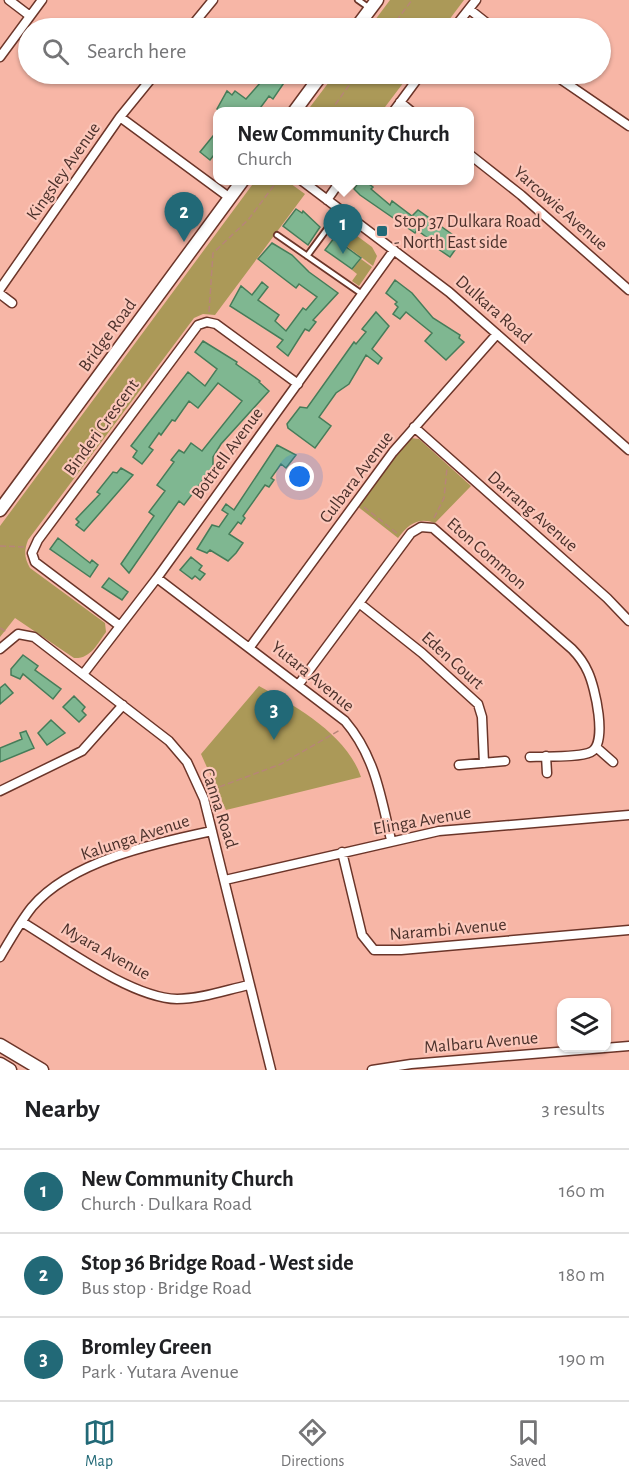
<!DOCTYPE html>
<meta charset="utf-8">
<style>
body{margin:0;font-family:"Alegreya Sans",sans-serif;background:#f2f2f2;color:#202124}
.controls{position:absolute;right:18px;bottom:18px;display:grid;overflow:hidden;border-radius:12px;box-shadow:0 2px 4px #0004}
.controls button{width:54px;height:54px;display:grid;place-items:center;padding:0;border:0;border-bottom:2px solid #e0e0e0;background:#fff;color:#202124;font:30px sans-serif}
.you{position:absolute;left:300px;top:477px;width:21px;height:21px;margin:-15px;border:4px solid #fff;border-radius:50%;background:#1a73e8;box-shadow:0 0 0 9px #1a73e833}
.badge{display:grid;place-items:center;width:39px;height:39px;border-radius:50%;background:#226977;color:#fff;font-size:20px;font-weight:700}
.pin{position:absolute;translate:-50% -50px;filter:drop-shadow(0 2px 3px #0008)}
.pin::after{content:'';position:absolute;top:32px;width:21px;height:18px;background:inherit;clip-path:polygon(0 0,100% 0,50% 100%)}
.popup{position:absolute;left:213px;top:107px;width:261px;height:78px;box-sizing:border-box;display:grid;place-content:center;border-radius:12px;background:#fff;filter:drop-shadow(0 2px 4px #0005);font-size:20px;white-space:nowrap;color:#757577}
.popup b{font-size:22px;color:#202124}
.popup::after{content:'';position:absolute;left:50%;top:100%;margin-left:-12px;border:12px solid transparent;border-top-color:#fff}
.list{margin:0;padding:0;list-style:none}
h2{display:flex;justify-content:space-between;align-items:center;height:78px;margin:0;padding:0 24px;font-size:26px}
h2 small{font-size:20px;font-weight:400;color:#757577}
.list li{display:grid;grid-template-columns:39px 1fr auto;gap:18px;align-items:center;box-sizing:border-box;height:84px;padding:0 24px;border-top:2px solid #e0e0e0}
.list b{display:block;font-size:22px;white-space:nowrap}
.list p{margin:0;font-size:20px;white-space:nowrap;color:#757577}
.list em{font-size:20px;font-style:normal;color:#757577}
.icon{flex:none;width:33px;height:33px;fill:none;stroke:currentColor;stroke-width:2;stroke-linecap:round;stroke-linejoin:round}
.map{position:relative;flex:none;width:629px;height:1070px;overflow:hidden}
.search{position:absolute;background:#fff;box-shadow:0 2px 4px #0004;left:18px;right:18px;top:18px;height:66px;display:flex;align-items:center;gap:15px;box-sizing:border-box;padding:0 21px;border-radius:33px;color:#757577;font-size:22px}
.sheet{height:330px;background:#fff}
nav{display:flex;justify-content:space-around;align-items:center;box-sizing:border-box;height:84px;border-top:2px solid #e0e0e0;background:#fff;font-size:16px;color:#757577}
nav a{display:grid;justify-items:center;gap:3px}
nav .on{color:#226977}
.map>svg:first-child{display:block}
.green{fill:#ab9958}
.building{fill:#7fb791;stroke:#467c59;stroke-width:1.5}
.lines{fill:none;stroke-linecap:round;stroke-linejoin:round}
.lane-casing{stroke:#6b3529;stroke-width:8}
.street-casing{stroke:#6b3529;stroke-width:11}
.secondary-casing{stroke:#6b3529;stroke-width:15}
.path{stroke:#b78578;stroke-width:1.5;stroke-dasharray:6 3;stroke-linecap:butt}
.lane{stroke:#fff;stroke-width:4.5}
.street{stroke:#fff;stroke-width:8}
.secondary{stroke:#fff;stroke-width:12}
.poi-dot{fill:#226977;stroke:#fcc7ba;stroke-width:2}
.labels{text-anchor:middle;stroke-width:4.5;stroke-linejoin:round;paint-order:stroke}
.street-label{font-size:18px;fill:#4b312b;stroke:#fcc7ba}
.poi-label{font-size:18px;fill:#4b312b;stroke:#fcc7ba;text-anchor:start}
</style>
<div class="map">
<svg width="629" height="1070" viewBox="0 0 629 1070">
<rect width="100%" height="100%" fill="#f7b6a6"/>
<!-- green -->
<path class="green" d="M390,0H464L443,28H369Z
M335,74H410L382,111H307Z
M255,181H287L305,194L215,315L203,314L194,318L28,540C24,551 24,557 30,568L105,623L106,632C97,644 91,659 74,658L15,618L0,637V526Z
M345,227L372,247L377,256L373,266L336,238Z
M361,259L372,267L359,286L352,281L357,274L352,270Z
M411,438L419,439L471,486L435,523C418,517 409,524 398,538L357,506L405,442Z
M259,686C296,706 347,735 361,777L226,810L201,754Z"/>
<!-- building -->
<path class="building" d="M268,74H290L273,99L269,96L258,111H221L217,109L227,91L232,95L235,91L246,99Z
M217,131V151L210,160L200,152Z
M360,180H371L369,184L373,187L371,189L390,205L392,201L412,216L418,210L453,235L455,240L450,247L455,250L450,257L428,242L429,239L417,230L415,233L360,195L354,189Z
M296,209L302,213L303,211L320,227L308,245L283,226Z
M334,238L361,258L352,269L325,250Z
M272,243L292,255L309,272L338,293L313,320L316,322L309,331L305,329L288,356L277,347L283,340L230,306L241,286L252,295L262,282L268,287L258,300L279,315L275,321L286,331L303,308L306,310L317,297L299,284L296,288L258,259Z
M395,280L412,293L433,318L460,335L459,338L464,342L446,360L425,341L432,333L406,312L400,319L393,314L398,307L395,304L397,302L386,293Z
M376,312L389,326L372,349L382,358L378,364L366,355L349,384L336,393L319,417L331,426L315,448L288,428L287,424L300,407L307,408L354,342L356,344L366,332L362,329Z
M203,341L237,362L236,364L260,381L259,382L269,391L221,444L213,457V465L209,472L184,505L179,501L129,573L121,564L154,516L149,512L165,491L157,485L174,462L171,460L179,450L184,453L191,443L202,451L242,401L218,383L198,408L189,401L175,421L172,420L161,435L159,433L149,447L153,450L142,464L133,457L137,451L131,446L188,372L205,386L217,369L195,352Z
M277,445L296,455L286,468L281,464L271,478L274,480L269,487L265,485L243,516L245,518L241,524L238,522L229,534L243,543L236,553L228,561L210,550L207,553L197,549L212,525L219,527L228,514L222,510L226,504L234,510Z
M121,468L133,475L84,531L76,525L79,522L76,519L100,494L97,492L113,472L117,473Z
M58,538L90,563L92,560L98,565L90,577L50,549Z
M191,557L202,566L199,570L205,574L200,580L195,576L192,579L180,570Z
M109,578L128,592L122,600L102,587Z
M23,655L38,666L35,670L61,689L53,699L23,674L20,679L11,675V669Z
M5,684L13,693L0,704V688Z
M74,696L85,707L82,711L86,715L79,722L63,707Z
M51,720L65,733L47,745L38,733Z
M26,731L34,748L0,762V748L22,739L20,733Z"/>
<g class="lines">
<defs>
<path id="lane" d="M358,0L368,7
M277,235L362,294
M307,256L341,210"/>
<path id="street" d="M9,0L30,16
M469,9L493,28
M190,28L213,0
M454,28L476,0
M0,57L42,0
M553,74L629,126
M400,102L412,112
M393,112L421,74
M120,117L230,198
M469,154L521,195L629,290
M301,180L449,292L629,450
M327,200L341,180
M0,289L120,117L155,74
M0,294L12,303
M414,427L607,598L629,621
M157,578L345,721C375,756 381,797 391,840
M359,603L422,653L478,704L482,717L484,763
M120,626L35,562L32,553L38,540L198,325L207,322L216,324L298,384
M250,647L393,452L497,334
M0,649L18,634L34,637L169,741L187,762L204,799L271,1070
M84,673L157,578L394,250
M299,684L411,533L421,527L433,528L572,649C579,656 584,663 588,672C595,687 608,743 591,752C578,758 545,756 530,757
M596,747L613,762
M546,756L547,773
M459,765L505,761
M0,791L82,751L123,705
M342,852L362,935L374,950H401L629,930
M225,880L439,831L629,815
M22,922C62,946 131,998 177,999C201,999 226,990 249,985
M0,957C10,940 20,922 32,907C71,861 155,843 212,831
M372,1070L411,1064L629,1046"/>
<path id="secondary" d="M356,28L377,0
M294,112L322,74
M0,510L243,180
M0,1045L42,1070
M0,1064L10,1070"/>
</defs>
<!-- lane casing -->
<use href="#lane" class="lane-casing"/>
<!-- street casing -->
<use href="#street" class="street-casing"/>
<!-- secondary casing -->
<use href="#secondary" class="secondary-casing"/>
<!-- path -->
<path class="path" d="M391,28L412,0
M330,112L357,74
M209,312L213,253L248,220L278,180
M364,507L398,534
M434,518L444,498L447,468
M0,546L26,547
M0,628L7,632
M211,790L281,764L340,730"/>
<!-- lane -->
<use href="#lane" class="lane"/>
<!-- street -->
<use href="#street" class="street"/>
<!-- secondary -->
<use href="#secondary" class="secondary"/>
</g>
<!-- markers -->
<rect class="poi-dot" x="376" y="225" width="12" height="12" rx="3"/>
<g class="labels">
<!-- street labels -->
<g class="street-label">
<text transform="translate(63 171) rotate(-55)" y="6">Kingsley Avenue</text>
<text transform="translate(561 208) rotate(41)" y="6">Yarcowie Avenue</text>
<text transform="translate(494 309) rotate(41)" y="6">Dulkara Road</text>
<text transform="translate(107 335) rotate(-54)" y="6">Bridge Road</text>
<text transform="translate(101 427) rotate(-54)" y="6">Binderi Crescent</text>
<text transform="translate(227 453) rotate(-54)" y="6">Bottrell Avenue</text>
<text transform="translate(356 477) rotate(-53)" y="6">Culbara Avenue</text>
<text transform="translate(533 511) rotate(41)" y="6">Darrang Avenue</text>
<text transform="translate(487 553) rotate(41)" y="6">Eton Common</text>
<text transform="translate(453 660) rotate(42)" y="6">Eden Court</text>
<text transform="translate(313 676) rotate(39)" y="6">Yutara Avenue</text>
<text transform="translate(220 808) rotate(72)" y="6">Canna Road</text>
<text transform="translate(422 820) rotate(-10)" y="6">Elinga Avenue</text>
<text transform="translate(135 837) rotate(-18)" y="6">Kalunga Avenue</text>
<text transform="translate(448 929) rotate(-5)" y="6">Narambi Avenue</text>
<text transform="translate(106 951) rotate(29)" y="6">Myara Avenue</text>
<text transform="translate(481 1042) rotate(-5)" y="6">Malbaru Avenue</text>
</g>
<!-- poi labels -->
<g class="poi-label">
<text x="394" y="227">Stop 37 Dulkara Road<tspan x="394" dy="21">- North East side</tspan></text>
</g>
</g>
</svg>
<div class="controls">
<button><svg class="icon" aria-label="layers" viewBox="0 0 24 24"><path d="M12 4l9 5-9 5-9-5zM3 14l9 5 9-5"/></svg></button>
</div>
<div class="you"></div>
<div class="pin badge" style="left:343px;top:254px">1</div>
<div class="popup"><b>New Community Church</b>Church</div>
<div class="pin badge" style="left:184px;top:242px">2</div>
<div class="pin badge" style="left:274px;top:740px">3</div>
<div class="search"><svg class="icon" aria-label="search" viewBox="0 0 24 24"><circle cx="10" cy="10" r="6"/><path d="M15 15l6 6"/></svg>Search here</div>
</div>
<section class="sheet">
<h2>Nearby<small>3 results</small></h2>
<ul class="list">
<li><span class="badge">1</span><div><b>New Community Church</b><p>Church · Dulkara Road</p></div><em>160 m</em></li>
<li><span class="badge">2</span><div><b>Stop 36 Bridge Road - West side</b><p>Bus stop · Bridge Road</p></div><em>180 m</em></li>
<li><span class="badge">3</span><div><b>Bromley Green</b><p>Park · Yutara Avenue</p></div><em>190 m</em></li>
</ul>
</section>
<nav>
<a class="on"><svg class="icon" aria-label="map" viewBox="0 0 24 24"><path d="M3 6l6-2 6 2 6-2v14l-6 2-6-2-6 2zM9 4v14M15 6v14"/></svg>Map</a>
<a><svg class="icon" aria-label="directions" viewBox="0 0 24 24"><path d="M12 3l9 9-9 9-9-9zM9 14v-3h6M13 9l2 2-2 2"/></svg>Directions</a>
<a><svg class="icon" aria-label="saved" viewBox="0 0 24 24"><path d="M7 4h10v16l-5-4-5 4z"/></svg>Saved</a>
</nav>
